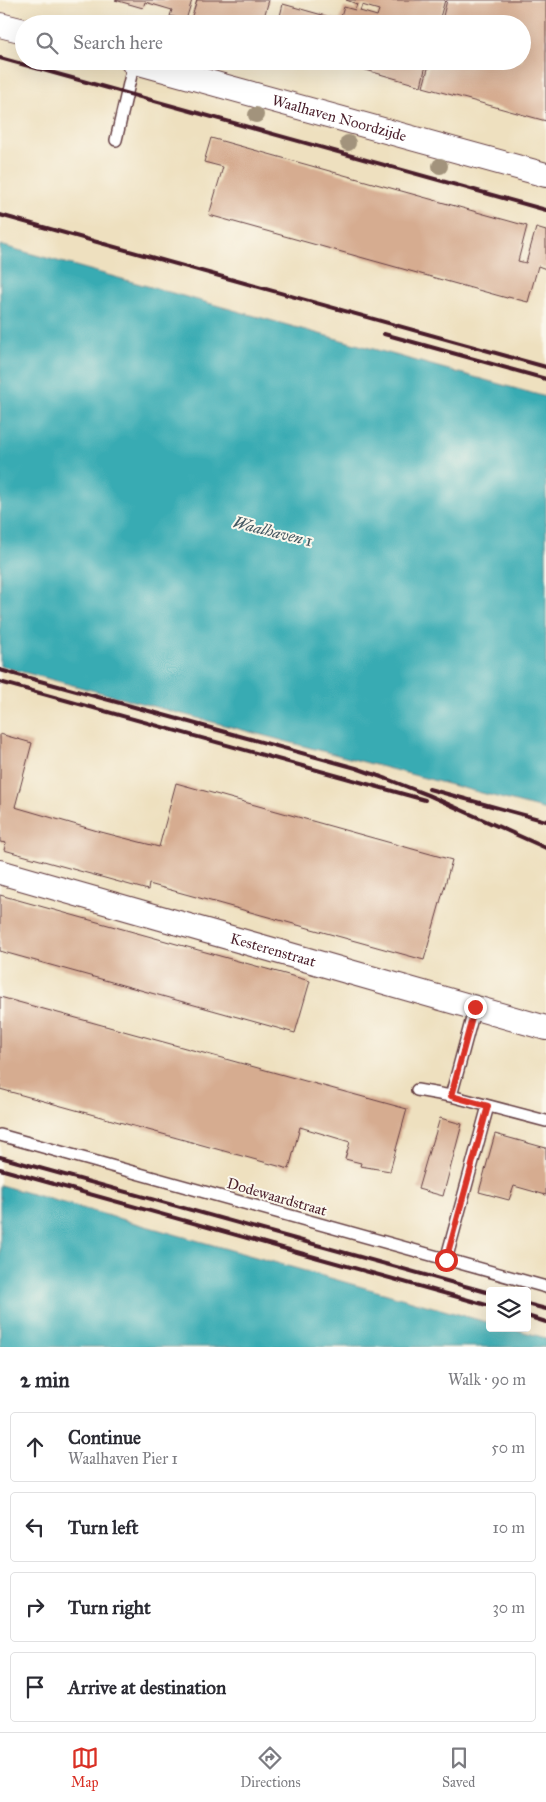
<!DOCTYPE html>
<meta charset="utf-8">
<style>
body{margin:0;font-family:"IM FELL Great Primer",serif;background:#f2f2f3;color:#2b2b33}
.controls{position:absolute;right:15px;bottom:15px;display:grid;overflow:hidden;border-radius:5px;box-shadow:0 5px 20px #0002}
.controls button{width:45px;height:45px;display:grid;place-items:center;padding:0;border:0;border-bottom:1px solid #e1e1e2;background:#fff;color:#2b2b33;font:25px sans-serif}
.stop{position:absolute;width:15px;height:15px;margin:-11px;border:4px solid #d93025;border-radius:50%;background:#fff}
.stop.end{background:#d93025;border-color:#fff;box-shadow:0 1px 5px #0008}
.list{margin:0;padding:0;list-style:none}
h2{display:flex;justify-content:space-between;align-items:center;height:65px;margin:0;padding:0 20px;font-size:21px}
h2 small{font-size:16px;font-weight:400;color:#7c7c81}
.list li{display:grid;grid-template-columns:32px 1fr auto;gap:15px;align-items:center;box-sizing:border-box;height:70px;margin:0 10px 10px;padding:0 10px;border:1px solid #e1e1e2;border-radius:5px}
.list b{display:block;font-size:19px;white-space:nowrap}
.list p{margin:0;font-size:16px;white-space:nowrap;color:#7c7c81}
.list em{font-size:16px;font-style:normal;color:#7c7c81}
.icon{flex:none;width:28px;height:28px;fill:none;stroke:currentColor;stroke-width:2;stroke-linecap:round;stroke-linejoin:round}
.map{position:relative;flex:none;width:546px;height:1347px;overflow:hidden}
.search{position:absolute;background:#fff;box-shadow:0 5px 20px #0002;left:15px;right:15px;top:15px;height:55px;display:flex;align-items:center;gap:12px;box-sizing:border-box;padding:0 18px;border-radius:28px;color:#7c7c81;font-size:19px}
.sheet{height:385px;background:#fff}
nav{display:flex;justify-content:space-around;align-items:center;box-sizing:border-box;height:70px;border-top:1px solid #e1e1e2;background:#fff;font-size:14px;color:#7c7c81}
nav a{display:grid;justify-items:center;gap:2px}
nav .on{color:#d93025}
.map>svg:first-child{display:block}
.water{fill:#39abb3;stroke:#42656f}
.building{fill:#d6ac90;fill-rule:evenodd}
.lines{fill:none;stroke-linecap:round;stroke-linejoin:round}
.service-casing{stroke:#633c41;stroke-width:14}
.minor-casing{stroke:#633c41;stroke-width:26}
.service{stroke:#fff;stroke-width:11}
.minor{stroke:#fff;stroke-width:24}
.rail{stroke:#4a1f2b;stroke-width:4}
.tree{fill:#a2937b}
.route{stroke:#d93025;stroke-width:6}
.labels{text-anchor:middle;stroke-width:4;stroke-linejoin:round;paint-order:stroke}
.street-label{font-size:15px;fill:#4a1f2b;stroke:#fbf7ec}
.water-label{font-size:16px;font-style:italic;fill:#435761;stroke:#fbf7ec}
</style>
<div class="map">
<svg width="546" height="1347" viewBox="0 0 546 1347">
<rect width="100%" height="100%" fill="#fbf7ec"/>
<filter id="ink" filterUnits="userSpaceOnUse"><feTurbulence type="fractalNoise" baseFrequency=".02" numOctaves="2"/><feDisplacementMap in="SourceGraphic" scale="10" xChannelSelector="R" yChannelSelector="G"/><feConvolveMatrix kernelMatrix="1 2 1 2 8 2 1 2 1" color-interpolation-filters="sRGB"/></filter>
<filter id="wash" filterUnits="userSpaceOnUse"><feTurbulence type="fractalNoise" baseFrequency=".0096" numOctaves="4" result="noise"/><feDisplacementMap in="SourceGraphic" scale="20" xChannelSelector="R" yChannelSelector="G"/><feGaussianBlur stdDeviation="1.12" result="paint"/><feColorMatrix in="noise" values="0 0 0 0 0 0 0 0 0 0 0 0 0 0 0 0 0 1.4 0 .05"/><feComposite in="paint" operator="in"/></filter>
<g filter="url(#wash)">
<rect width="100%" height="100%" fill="#eee0bf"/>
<!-- water -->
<path class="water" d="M0,245L546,397V810L0,666Z
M0,1185L490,1323V1328H510L546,1338V1347H0Z"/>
<g id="blocks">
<!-- building -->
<path class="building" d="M115,0H192L186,20L170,16L172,10L145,2L143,8Z
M197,0H269L262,24H198L190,22Z
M346,0H445L438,24H278L283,4L340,20L344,7L355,10L357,4ZM362,5L379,10L377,16L360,11Z
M447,0H546V121L423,87L430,61H522V24H441Z
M335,61H427L421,86Z
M211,138L527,226L518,261L526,263L536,228L546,231V269L538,266L528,302L508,297L507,298L209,215L223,167L204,162Z
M0,734L32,743L15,807L101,832L159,847L176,783L452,860L424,960L149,884L148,890L4,850L6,843L0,842Z
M0,895L310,981L295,1033L0,951Z
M0,997L407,1109L390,1171L360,1166L361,1163L345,1159L350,1142L300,1127L289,1169L0,1089Z
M440,1118L462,1124L443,1196L418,1189L431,1144L432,1145Z
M495,1134L546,1148V1195L514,1186L509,1200L479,1192Z"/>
</g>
</g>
<g filter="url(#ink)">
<use href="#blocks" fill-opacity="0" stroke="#633c41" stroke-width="1"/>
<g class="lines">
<defs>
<path id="service" d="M116,140L134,62
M475,1007L451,1096L546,1121
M417,1090L451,1096
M0,1135L546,1287
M446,1260L488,1106"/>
<g id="minor">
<path d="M0,25L24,31"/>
<path id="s1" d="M132,61L546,175"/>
<path id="s2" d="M0,872L546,1028"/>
</g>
</defs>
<!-- service casing -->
<use href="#service" class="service-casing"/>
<!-- minor casing -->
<use href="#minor" class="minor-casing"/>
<!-- service -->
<use href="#service" class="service"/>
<!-- minor -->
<use href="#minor" class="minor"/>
<!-- rail -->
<path class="rail" d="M0,58L546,210
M0,215L546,367
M384,334L546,379
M0,670L356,768L387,779L428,795L546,848
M0,682L425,800
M429,789L546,821
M0,1157L490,1293
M0,1169L490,1306
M527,1304L546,1309
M527,1316L546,1322"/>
</g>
<!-- trees -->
<g class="tree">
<circle cx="256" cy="115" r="8"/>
<circle cx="348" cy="143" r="8"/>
<circle cx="440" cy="166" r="8"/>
</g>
</g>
<g class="lines" filter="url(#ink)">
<!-- route -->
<path class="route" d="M446,1260L488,1106L451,1096L475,1007"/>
</g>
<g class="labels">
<!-- street labels -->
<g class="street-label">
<text dy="5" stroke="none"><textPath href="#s1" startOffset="215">Waalhaven Noordzijde</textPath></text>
<text dy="5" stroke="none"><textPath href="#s2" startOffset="284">Kesterenstraat</textPath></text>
<text transform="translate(277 1197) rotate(16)" y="5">Dodewaardstraat</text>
</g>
<!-- water labels -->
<g class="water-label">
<text transform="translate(273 531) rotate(14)" y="6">Waalhaven 1</text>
</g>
</g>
</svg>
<div class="controls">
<button><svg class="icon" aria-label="layers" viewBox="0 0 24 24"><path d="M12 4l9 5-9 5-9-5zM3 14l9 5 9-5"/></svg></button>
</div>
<div class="stop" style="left:446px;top:1260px"></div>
<div class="stop end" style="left:475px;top:1007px"></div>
<div class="search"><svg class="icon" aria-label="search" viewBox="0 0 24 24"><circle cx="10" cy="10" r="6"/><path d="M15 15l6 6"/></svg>Search here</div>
</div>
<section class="sheet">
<h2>2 min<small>Walk · 90 m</small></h2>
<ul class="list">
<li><svg class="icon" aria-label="ahead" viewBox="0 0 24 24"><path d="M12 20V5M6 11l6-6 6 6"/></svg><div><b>Continue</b><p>Waalhaven Pier 1</p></div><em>50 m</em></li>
<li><svg class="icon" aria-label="left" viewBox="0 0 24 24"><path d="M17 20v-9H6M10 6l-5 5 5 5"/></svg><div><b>Turn left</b></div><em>10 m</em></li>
<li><svg class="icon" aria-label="right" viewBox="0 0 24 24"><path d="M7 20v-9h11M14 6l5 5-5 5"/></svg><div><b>Turn right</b></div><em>30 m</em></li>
<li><svg class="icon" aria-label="arrive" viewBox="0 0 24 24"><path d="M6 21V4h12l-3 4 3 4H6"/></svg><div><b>Arrive at destination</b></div></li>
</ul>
</section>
<nav>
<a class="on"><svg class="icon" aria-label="map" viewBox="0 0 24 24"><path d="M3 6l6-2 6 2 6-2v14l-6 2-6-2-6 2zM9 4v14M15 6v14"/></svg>Map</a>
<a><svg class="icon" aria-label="directions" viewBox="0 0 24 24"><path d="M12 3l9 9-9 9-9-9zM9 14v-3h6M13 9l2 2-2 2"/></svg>Directions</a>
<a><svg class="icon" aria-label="saved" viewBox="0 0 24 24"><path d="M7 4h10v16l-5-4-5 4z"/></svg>Saved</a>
</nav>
